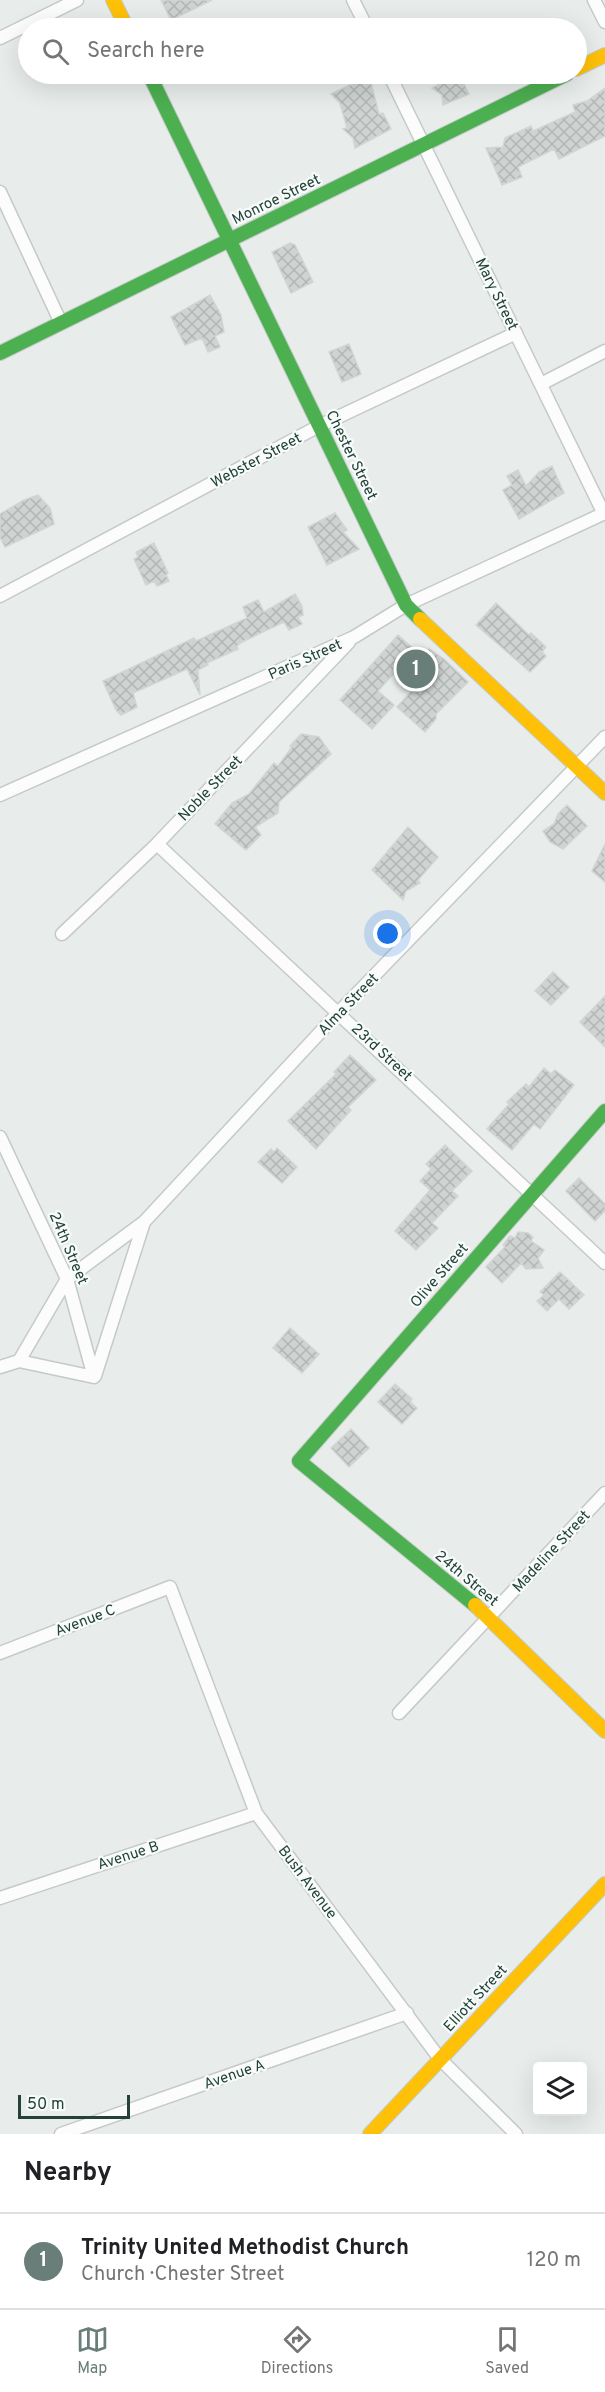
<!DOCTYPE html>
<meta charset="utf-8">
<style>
body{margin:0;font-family:Overpass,sans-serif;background:#f6f6f6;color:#202124}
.controls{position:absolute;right:18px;bottom:18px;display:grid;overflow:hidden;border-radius:6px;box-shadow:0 6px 24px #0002}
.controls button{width:54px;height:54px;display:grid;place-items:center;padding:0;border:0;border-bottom:2px solid #e0e0e0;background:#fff;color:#202124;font:30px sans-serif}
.scale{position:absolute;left:18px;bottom:15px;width:112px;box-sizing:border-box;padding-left:6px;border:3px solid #24423a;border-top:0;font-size:16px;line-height:21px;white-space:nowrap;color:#24423a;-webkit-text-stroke:4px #f7fbf9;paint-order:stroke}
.you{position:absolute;left:388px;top:934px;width:21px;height:21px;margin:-15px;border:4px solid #fff;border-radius:50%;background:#1a73e8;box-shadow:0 0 0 9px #1a73e833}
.badge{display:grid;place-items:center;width:39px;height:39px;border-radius:50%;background:#697e78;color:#fff;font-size:20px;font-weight:700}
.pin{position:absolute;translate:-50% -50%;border:3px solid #fff;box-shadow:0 2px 6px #0006}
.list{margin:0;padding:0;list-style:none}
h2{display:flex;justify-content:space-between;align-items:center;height:78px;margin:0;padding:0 24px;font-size:26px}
h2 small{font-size:20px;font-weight:400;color:#757577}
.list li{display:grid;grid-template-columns:39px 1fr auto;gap:18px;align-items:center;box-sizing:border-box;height:96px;padding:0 24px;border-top:2px solid #e0e0e0}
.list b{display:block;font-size:22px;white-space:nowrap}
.list p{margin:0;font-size:20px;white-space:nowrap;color:#757577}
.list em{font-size:20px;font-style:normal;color:#757577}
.icon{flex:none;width:33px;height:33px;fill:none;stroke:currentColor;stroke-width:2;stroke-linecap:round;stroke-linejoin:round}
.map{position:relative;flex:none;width:605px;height:2134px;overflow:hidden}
.search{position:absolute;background:#fff;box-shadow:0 6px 24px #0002;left:18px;right:18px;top:18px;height:66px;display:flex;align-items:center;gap:15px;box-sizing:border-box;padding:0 21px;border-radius:33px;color:#757577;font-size:22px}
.sheet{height:174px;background:#fff}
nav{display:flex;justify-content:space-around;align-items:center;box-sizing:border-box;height:84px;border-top:2px solid #e0e0e0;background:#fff;font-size:16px;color:#757577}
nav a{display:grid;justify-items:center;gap:3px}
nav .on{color:#697e78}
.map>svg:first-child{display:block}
.building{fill:url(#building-cross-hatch);stroke:#d1d6d4;stroke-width:1.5}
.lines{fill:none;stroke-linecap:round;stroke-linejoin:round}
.street-casing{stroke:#c5cac8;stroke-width:15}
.fast-casing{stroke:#c3cbc8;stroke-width:16}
.slow-casing{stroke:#c3cbc8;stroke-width:16}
.street{stroke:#fcfcfc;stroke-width:12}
.fast{stroke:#4caf50;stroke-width:14}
.slow{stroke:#ffc107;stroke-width:14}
.labels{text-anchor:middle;stroke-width:4.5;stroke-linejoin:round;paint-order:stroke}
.street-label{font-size:15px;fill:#24423a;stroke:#f7fbf9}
</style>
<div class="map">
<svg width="605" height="2134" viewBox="0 0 605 2134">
<defs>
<pattern id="building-cross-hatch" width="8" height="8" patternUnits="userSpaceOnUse" patternTransform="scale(1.5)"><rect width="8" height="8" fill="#cfd4d2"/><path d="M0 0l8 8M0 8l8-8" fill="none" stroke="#b2b7b5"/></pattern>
</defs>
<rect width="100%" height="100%" fill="#e8edeb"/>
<!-- building -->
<path class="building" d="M161,0H212L171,20Z
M459,74L469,94L443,105L442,95L432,88Z
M360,80L365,85L371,83L379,114L383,113L391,129L355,148L353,138L343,129L347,128L340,103L331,94Z
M605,88V136L559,159L554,149L518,167L522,177L502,185L486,148L503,147L505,138L531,126L533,131L575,112L573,105L587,101Z
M290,243L295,245L313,282L291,293L272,252Z
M210,295L221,315L224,332L215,336L220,347L208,352L202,338L185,345L171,317Z
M349,344L361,374L342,382L329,352Z
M552,466L564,493L519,519L503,490L512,485L507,476L518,470L526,486L539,472Z
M38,495L50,508L54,524L5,547L0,537V514L24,500Z
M335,513L347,530L343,532L359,549L327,565L308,527Z
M154,543L168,573L166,575L169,581L157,586L154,581L146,585L134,559L138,557L136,552Z
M295,594L302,606L303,615L298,617L302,624L289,630L284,622L242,642L237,646L238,649L207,663L208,665L198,670L200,695L187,669L133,693L137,707L121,715L116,710L103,681L194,638L196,641L247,618L243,607L258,600L264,612Z
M496,603L529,635L531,633L546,647L542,652L546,656L530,672L476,625Z
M398,635L415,650L378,691L394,705L372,729L340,700Z
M429,649L444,659L468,682L436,714V719L425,732L397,707L429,672L418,662Z
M301,734L319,737L331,754L279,802L278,813L255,827L261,835L246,850L215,824L232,803L249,794L274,763L278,766L292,747L290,746Z
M567,805L587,826L563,849L550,842L543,831L554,824L558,814Z
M408,827L438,857L418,880L420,883L406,891L403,900L372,870Z
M605,844V882L592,871Z
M553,972L569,987L551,1005L535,991Z
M605,996V1047L580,1022Z
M350,1055L376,1080L348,1107L351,1110L316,1149L288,1121L336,1074L334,1072Z
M544,1068L551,1074L555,1070L574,1085L540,1129L534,1124L512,1150L487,1129L509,1104L507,1102L526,1084L529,1087Z
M445,1145L472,1171L452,1191L458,1196L432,1223L438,1228L416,1250L395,1231L430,1190L420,1181L431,1169L426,1164Z
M277,1148L297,1167L282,1183L258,1162L271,1149L274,1152Z
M579,1178L605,1204V1211L595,1221L566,1191Z
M518,1232L528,1233L533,1237L531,1241L544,1250L538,1258L543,1268L526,1269L521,1263L502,1283L486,1267L505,1247L503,1245L510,1236L515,1238Z
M560,1272L584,1295L569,1309L559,1299L547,1311L537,1301L544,1295L540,1292Z
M290,1328L319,1354L302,1373L273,1348Z
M395,1384L412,1399L410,1402L417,1408L402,1424L378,1402Z
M351,1429L369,1448L349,1467L331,1448Z"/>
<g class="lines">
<defs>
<path id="street" d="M353,0L367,28
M594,0L605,22
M0,38L77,0
M389,74L604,514
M0,192L61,323
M541,384L605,351
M0,596L319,426L516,333
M0,795L354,637L406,605L605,513
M157,844L605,1263
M62,934L157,844L349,642
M0,1137L67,1279L94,1377
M19,1361L67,1279L144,1222L339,1012L605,737
M0,1367L19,1361L94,1377
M95,1376L144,1222
M0,1653L170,1587L256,1813L440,2059L516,2134
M399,1713L605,1493
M0,1898L256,1813
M61,2134L407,2013"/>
<path id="fast" d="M149,74L406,605L420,619
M0,353L567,74
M475,1605L299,1461L605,1111"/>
<path id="slow" d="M113,0L127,28
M576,69L605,55
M420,619L605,793
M475,1605L605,1731
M370,2134L605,1884"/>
</defs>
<!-- street casing -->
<use href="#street" class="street-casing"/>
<!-- fast casing -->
<use href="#fast" class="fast-casing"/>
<!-- slow casing -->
<use href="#slow" class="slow-casing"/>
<!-- street -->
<use href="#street" class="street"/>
<!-- fast -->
<use href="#fast" class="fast"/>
<!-- slow -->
<use href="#slow" class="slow"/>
</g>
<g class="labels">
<!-- street labels -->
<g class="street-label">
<text transform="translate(276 199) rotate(-26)" y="5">Monroe Street</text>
<text transform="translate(497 294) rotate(64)" y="5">Mary Street</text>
<text transform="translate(352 455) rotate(64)" y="5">Chester Street</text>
<text transform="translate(256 460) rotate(-28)" y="5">Webster Street</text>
<text transform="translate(305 659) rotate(-24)" y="5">Paris Street</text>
<text transform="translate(210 788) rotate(-46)" y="5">Noble Street</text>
<text transform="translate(348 1004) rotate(-46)" y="5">Alma Street</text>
<text transform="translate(382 1052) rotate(43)" y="5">23rd Street</text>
<text transform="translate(69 1248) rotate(67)" y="5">24th Street</text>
<text transform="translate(439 1275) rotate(-49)" y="5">Olive Street</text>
<text transform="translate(551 1551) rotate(-47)" y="5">Madeline Street</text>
<text transform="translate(467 1578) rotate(40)" y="5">24th Street</text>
<text transform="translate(85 1620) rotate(-21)" y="5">Avenue C</text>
<text transform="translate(128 1855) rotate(-18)" y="5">Avenue B</text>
<text transform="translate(308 1882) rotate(53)" y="5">Bush Avenue</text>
<text transform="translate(475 1998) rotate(-47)" y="5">Elliott Street</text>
<text transform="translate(234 2074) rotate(-19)" y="5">Avenue A</text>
</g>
</g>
</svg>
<div class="controls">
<button><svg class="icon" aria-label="layers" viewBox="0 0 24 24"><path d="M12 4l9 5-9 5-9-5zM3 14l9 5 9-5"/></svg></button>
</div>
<div class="scale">50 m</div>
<div class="you"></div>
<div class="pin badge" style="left:416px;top:669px">1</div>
<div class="search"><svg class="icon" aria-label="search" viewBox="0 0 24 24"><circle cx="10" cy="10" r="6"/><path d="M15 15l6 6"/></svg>Search here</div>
</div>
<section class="sheet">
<h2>Nearby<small></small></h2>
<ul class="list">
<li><span class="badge">1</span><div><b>Trinity United Methodist Church</b><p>Church · Chester Street</p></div><em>120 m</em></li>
</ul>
</section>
<nav>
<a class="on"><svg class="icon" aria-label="map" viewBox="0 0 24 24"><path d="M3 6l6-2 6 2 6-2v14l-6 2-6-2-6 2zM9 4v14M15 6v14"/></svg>Map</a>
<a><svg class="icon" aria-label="directions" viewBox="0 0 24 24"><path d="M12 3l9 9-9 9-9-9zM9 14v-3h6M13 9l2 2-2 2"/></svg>Directions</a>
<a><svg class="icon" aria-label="saved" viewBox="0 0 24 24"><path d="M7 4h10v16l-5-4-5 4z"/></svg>Saved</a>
</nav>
